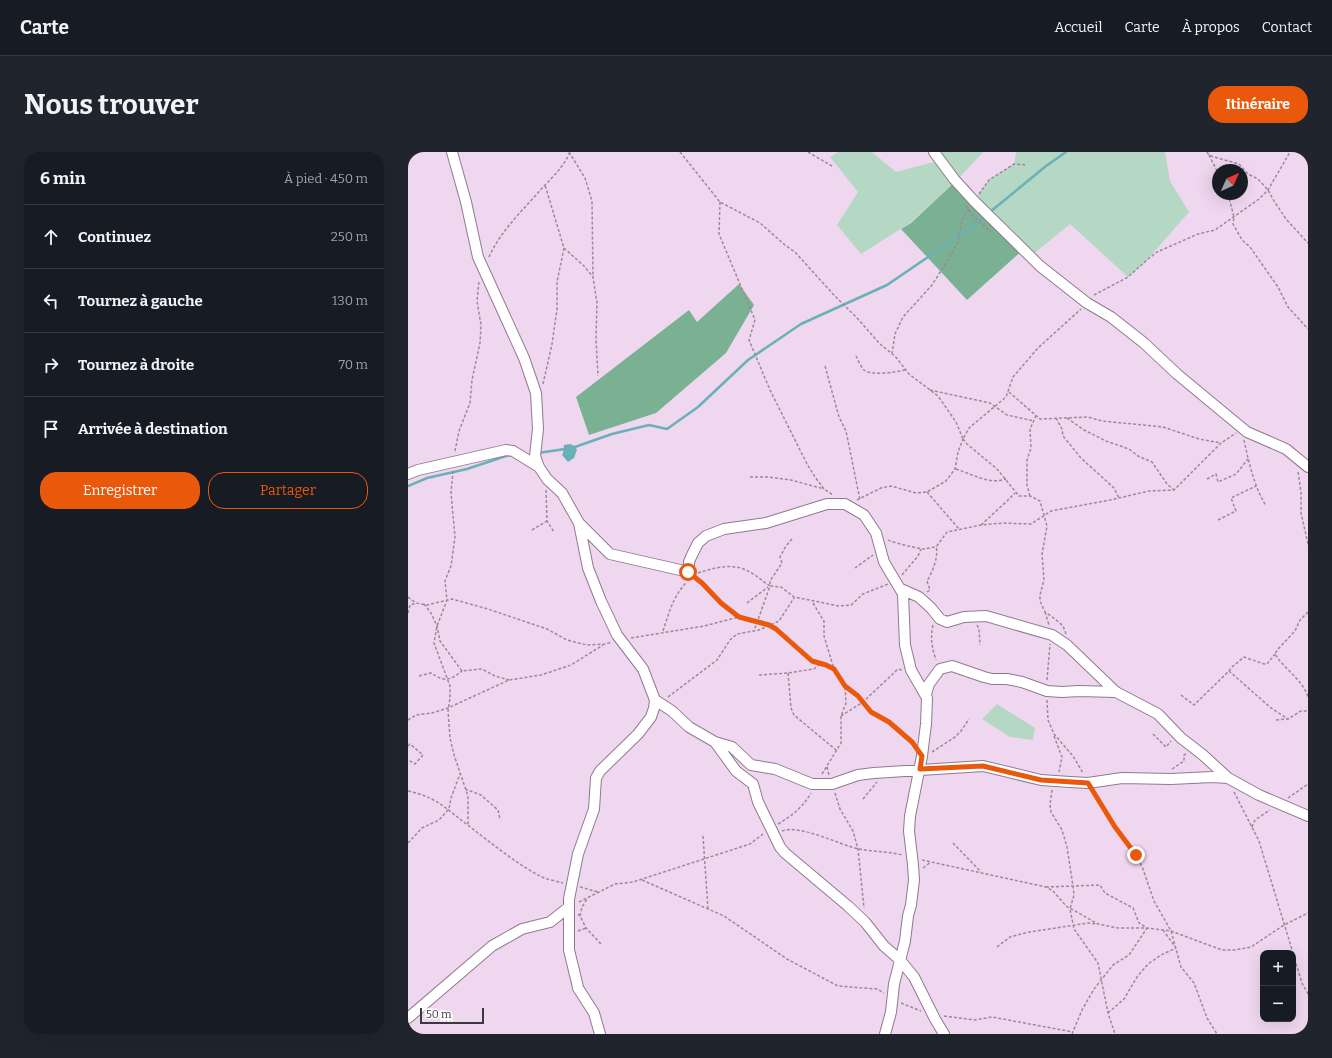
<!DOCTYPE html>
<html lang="fr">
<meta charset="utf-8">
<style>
body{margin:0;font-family:Bitter,serif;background:#20242c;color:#f1f3f6}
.controls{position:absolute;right:12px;bottom:12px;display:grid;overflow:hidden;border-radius:8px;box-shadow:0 4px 16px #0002}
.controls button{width:36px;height:36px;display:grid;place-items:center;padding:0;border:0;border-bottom:1px solid #363941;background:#171b24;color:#f1f3f6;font:20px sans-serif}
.compass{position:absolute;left:804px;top:12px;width:36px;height:36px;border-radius:50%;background:#171b24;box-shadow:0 4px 16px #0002;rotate:45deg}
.scale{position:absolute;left:12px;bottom:10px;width:64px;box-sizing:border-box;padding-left:4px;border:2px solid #3f363f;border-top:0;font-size:11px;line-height:14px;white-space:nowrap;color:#3f363f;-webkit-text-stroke:3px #fff;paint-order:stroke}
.stop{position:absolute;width:12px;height:12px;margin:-9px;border:3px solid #ea580c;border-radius:50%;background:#fff}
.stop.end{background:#ea580c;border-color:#fff;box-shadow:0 1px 4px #0008}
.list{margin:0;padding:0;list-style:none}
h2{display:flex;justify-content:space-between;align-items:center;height:52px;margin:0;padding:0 16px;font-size:17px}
h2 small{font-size:13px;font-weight:400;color:#9ea1a6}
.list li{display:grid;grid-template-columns:26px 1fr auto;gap:12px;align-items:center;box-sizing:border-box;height:64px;padding:0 16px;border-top:1px solid #363941}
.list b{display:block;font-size:15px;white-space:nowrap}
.list em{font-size:13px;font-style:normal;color:#9ea1a6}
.actions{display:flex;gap:8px;padding:12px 16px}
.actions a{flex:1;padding:9px 0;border:1px solid #ea580c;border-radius:16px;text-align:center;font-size:14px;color:#ea580c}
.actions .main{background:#ea580c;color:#fff}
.icon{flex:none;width:22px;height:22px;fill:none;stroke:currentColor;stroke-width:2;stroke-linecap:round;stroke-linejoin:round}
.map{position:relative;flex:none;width:900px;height:882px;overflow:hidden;border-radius:16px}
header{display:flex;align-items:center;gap:24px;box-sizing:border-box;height:56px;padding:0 20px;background:#171b24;border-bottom:1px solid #363941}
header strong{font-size:19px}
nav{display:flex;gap:22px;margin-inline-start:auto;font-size:14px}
.intro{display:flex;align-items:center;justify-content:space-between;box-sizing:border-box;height:96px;padding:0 24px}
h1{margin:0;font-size:28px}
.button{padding:10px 18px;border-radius:16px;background:#ea580c;color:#fff;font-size:14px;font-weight:700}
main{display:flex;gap:24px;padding:0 24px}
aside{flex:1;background:#171b24;border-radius:16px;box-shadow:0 4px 16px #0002}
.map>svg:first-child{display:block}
.green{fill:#b4d8c3}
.forest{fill:#7bb193}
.water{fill:#6ab0b9}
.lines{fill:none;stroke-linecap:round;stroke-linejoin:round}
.stream{stroke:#6ab0b9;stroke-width:2.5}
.minor-casing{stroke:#907a90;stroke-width:12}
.path{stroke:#9b899b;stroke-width:1.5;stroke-dasharray:3 2;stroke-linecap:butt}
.minor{stroke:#fff;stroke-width:10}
.route{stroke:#ea580c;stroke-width:5}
</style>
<header>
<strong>Carte</strong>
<nav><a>Accueil</a><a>Carte</a><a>À propos</a><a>Contact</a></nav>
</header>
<div class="intro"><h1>Nous trouver</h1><a class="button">Itinéraire</a></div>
<main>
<aside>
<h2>6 min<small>À pied · 450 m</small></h2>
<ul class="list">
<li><svg class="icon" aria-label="ahead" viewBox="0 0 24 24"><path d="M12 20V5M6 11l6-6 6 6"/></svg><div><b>Continuez</b></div><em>250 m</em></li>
<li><svg class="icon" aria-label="left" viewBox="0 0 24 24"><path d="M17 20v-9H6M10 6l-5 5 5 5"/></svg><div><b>Tournez à gauche</b></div><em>130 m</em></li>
<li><svg class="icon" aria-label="right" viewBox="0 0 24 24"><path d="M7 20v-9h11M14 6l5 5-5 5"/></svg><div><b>Tournez à droite</b></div><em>70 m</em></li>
<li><svg class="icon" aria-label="arrive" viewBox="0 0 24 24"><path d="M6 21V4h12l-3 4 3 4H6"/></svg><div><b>Arrivée à destination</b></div></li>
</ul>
<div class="actions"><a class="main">Enregistrer</a><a>Partager</a></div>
</aside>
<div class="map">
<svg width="900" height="882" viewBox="0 0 900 882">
<rect width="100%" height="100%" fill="#f0d7f0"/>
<!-- green -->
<path class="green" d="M430,0H464L488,20L533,8L528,0H575L548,29L502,71L453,102L429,73L450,40L422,5Z
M608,0H757L762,29L781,60L740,107L720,125L662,72L623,104L567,48L581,28L606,12Z
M589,552L627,576L625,588L602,585L574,567Z"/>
<!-- forest -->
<path class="forest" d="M548,29L616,97L559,148L493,77L503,71Z
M331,132L346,153L318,201L248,261L181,283L168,245L281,158L289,170Z"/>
<!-- water -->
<path class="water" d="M162,292L167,294L169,298L166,306L160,310L154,303L155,301L156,293Z"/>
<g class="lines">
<!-- stream -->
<path class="stream" d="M582,60L638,14L658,0
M164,296L204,282L241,273L259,277L290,255L340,208L393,172L479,133L564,75L578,63
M130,301L157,297
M0,334L19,326L59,317L98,304L103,303"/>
<defs>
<path id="minor" d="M44,0L58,50L70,105L116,206L128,241L130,277L127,304L131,315L139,327L154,341L171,371L180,416L193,449L209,483L235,517L247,548L246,556L243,565L230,582L192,619L188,626L186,657L170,702L161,747V798L169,831L170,836L186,861L192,882
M526,0L546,27L566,49L632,114L679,151L703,165L736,191L769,222L839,280L878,297L900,315
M0,322L10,318L98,298L105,299L131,315
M172,372L202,402L281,420V410L283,405L290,391L298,384L316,377L358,371L419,352H437L456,363L468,381L476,410L495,442L497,493L503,518L519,546L518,572L514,604L502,664L501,679L505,713L506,728L503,753L500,764L497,789L486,832L483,860L477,882
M493,437L511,445L523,456L532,467L539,470L556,465L578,464L644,483L659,493L708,540L750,562L773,586L795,603L820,626L851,643L900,664
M518,542L521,532L532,517L544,514L576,525L584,527H599L614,530L639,539L654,540L671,539L708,540
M247,548L264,559L281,575L307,590L328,619L345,632L350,650L372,695L377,701L440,754L457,770L476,794L492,808L506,825L527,867L536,882
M307,590L324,595L343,613L367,617L404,632H424L450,623L466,621L575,614L633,628L662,630L680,631L714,626L763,627L804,625L820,626
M0,866L84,794L114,777L142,770L161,755"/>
</defs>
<!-- minor casing -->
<use href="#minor" class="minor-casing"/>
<!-- path -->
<path class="path" d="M161,0L177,26L184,49L185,125
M272,0L312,50L352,71L377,93L387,100L425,142L451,168L472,192L487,204L501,222L530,244L548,270L555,287L561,276L598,245L605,225L630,196L673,157
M400,0L424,14
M799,0L801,3L806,5L831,12L840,22L850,27L860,38L866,49L878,67L900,91
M801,3L810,21
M571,42L581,28L606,12L619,13
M820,42L826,65L825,72L834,88L842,95L870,135L880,155L900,177
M312,50L311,82L347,168L341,188L362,238L399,312L407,325L416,337L425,343
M558,54L566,65L583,80
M156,96L176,114L185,125L189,151L188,187L190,224
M81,105C93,78 117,56 136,34C146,24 156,14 162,0
M686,143L720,125L740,107L749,100L790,82L807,78L851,47L860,38L882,0
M484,202L487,182L495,165L524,133L538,111L550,90L554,68L561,57
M448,204C450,208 453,215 456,218C464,224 488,220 497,218
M417,214L431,265L438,279L452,348
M135,232L144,192L149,157V130L156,96L137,33
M522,238L582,251L599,263L626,269
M601,240L632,267L680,265L694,269L755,275L791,287L813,291
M648,266L654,277L655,284L673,306L706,336L711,346
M659,266L676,278L698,289L721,297L730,304L744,310L759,332L766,338
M555,287L559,292L589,317L611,344H622L632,349L639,374L634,402L636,428L632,443V449L637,460L647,467L655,474L658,482
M836,288C841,311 846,334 858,354
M47,299L51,279L62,251L64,228L72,191L73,173L69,149L71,129
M548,317C564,322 581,333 598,327
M45,319L43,341L47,385L43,414L37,429L39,448L29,474L26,491L42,534V546L40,559L42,586L46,603L60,644V673
M890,320L893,340V361L900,392
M342,325H360L383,328L416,337
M799,327L808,322L810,330L828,322L840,307
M138,338L139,369L146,380
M519,340L551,377
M622,344L619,333V308L623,296L622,277L628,264
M449,348L473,336L483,334L508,341L519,340L538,329L547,317L550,300L555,287
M810,368L828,359L823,346L848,334
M573,373L599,349L607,341
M124,378L139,369
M384,387L378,394L372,405L374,411L362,429V434L373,435L386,445L431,454L443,453L455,442L480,432
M480,388C483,390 512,397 515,397C519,397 524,395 528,395
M447,416L465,403
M290,421C305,416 323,411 338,418C347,422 354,429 362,434L346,479
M494,423L510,404L513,397
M287,426C302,437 314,458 332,465C344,470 357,471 368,477L404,509L418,513L426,517L437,534L450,544L463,560L481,570L506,593
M519,440L522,438L519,429C524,421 531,404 528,395L539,380L573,373L595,371L623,372L643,359L702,348L741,339L766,338L813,291L828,281
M0,445L8,451
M339,451L360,435
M405,451L416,469V484L426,517
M16,452L23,461L29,474L32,489L54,519L74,517L87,524L101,528
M637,460L641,473
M900,460L892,468L887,479L870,497L867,502C876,517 895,528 900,545
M0,461L2,453L8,451L19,453L44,447L80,457L139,477L159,488L179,493L197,492L204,490
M525,473C522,486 524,496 528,508
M569,473L571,477L572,493
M255,479C261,461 265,444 279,430
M223,486L296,474L331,465
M821,519L824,515L836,505L856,512H859L867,502
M380,521L383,556L386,563L428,598
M351,523L380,521L406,517L413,511
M11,524L23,521C37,530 41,529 54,519
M639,528L642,492
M773,543L786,553L821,519L863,556L880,567
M260,545L309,508L322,488L329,482L351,478L371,469L386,446
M639,548L640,568L646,582L665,604L675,621
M433,564L455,550L490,517L494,518
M0,568L8,563L24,561L40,556L101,528L133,523L163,513L195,493
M868,568L880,567L893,559H900
M745,582L758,595L763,589
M646,584L654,605L651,620
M0,594L2,592L15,603L7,612L0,608
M524,600L547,585L553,579L561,567
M419,615L421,623
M764,617L776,609V603L778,602
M414,622L433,591V564L438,551L437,534
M57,637L73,643L90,658L92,667
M644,638L642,653L643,660L654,678L659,695L665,734L666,743L662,757L666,777L690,811L700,861L707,882
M0,639C29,645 38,657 61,674C83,691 110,713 134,725C140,728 149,729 155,731
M686,640L707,675L728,703L735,717L746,749L763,779L773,815L786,831L799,866L809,882
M826,640L851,689L885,801
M427,641L432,657L445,679L450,697L456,756
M880,646L900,632
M455,647L469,630
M370,672C385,663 394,656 403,641
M844,675L847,668L862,658
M374,679C392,672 432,693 451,697C466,700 480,699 494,703
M295,684L300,757
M0,691L14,676L31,668L41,657L43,646L52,622
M545,691L573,720
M514,708L638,735L645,739L658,754L690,772L710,776H739L763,779L814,798H827L843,795L876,773L900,761
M515,716L523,710
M234,728L316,764L379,807L430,834L469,837L476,841
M172,735L190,740
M638,735L692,733L697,741L725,756L731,771L739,776L721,803L705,813L686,837L674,858L664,882
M171,750L207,732L225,730L342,692L355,682
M170,762L172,764L178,776L193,792
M172,764L174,755L179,747
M755,778L768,796
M170,779L178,776
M589,795L602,785L621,780L680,771L689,772
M885,802L894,831L900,842
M493,851L513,859
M700,861L716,847L729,825L740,812L753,803L768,796
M536,864L567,868L584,865L665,880
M900,882V881"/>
<!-- minor -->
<use href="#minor" class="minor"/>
</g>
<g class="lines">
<!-- route -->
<path class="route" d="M280,420L294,431L313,451L331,465L361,473L368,477L404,509L418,513L426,517L437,534L450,544L463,560L481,570L504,590L514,604L512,617L575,614L633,628L680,631L707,675L728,703"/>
</g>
</svg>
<div class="controls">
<button>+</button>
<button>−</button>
</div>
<svg class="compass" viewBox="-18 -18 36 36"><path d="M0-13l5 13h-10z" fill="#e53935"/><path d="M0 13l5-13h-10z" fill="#9ea1a6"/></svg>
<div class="scale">50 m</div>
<div class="stop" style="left:280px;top:420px"></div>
<div class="stop end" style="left:728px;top:703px"></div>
</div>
</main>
